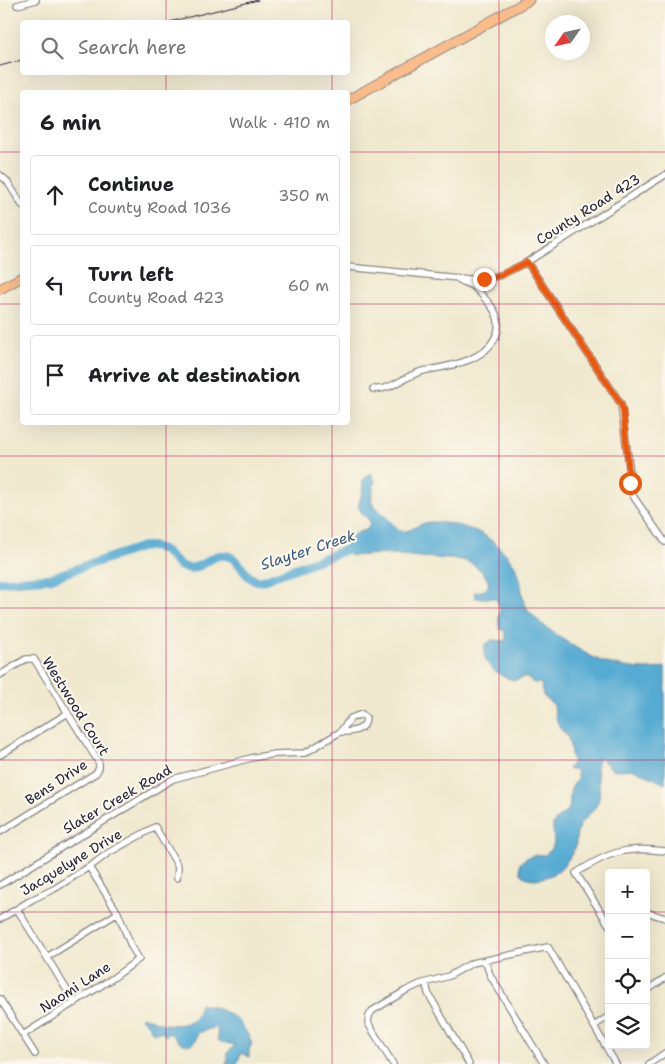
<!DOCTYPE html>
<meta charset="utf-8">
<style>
body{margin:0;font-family:"Shantell Sans",sans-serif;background:#f6f6f6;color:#202124}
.controls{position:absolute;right:15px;bottom:15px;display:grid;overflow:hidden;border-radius:5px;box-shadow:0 5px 20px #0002}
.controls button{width:45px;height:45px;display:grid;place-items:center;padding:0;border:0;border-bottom:1px solid #e0e0e0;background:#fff;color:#202124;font:25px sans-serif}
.compass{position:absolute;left:545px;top:15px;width:45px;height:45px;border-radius:50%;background:#fff;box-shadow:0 5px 20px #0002;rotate:236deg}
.stop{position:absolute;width:15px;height:15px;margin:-11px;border:4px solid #ea580c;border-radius:50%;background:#fff}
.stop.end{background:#ea580c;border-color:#fff;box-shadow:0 1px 5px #0008}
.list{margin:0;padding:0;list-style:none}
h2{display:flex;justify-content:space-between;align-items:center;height:65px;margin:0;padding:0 20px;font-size:21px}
h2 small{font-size:16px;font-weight:400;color:#757577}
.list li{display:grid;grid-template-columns:32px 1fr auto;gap:15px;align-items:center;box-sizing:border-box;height:80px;margin:0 10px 10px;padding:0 10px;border:1px solid #e0e0e0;border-radius:5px}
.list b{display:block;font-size:19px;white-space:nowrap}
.list p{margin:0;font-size:16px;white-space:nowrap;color:#757577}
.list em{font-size:16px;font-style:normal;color:#757577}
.icon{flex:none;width:28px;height:28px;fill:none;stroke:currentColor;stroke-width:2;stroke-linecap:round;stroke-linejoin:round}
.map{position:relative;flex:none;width:665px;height:1064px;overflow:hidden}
.search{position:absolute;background:#fff;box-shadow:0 5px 20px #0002;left:20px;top:20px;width:330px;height:55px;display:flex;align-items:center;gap:12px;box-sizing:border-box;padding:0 18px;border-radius:5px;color:#757577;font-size:19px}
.panel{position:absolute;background:#fff;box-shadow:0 5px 20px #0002;left:20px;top:90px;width:330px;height:335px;border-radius:5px}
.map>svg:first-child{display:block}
.water{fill:#57abd3;stroke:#3c6687}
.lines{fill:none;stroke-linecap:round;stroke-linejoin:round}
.river{stroke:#57abd3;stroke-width:9}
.minor-casing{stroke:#898685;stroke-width:8}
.primary-casing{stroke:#898685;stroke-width:11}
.minor{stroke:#fff;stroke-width:5.5}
.primary{stroke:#f9bc8a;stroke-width:9}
.rail{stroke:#22223b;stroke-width:1}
.route{stroke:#ea580c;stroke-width:6}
.grid{fill:none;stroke:#c2185b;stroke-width:1;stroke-opacity:0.55}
.labels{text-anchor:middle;stroke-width:4.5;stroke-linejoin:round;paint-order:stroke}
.street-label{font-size:14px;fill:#22223b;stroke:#fbf7ec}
.water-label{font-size:15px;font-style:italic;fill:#375978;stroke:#fbf7ec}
</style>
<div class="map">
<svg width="665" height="1064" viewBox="0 0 665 1064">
<rect width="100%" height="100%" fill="#fbf7ec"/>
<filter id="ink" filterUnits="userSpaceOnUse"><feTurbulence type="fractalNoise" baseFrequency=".02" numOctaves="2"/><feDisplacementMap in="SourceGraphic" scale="10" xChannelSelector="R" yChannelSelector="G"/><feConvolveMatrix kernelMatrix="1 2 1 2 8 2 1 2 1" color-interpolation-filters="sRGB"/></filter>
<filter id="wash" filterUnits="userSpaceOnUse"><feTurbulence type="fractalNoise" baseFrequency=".0096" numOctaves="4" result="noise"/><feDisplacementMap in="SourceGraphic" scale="20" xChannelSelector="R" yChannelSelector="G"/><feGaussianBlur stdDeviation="1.12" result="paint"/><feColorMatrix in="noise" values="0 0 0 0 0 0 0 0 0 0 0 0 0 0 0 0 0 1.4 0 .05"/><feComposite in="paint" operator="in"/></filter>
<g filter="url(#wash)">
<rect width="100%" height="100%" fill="#f0e9cf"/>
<!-- water -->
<path class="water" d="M371,473L375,481L371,500L373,504L400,531C410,533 416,525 425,523C440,519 471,528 484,535C497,544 514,559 519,575C522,586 521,598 527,608C538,626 581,652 601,661C617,667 649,672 665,667V784L634,769L617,770L612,769L599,757C594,769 601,785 599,798C597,812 581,818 578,829C575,837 578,844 573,851C569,860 562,869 553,874C541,881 516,883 520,863C528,856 534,854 545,855C559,843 552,840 553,824L559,817L568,811C573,798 565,791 578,780L576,770L575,769L570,770L568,769L573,761C570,757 571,746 568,738C567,733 563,733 561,729C556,722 555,714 554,705L543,696L541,683H534L526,677C522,677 518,680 514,680C511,680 506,677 503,676C491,670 481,660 485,645L492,640L506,641L505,631L500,629C495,617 505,612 495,598H476L474,594L475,592L486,590L489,584C485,571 475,565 463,560L379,554L352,556L348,554L344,547C349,536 356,532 367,530L370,524L369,520C366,517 362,514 360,510C355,503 366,493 362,481Z
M200,1004C228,1010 240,1017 252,1043L249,1050V1057L241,1053L237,1064H225L228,1061L227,1053L235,1045L221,1042L218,1040L217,1028L215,1027L198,1033C197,1036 196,1039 195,1041C187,1051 175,1038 170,1033L165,1036L162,1031L156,1033L152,1032L150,1027L140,1017L143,1016C157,1024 184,1031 196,1016C198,1013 199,1007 200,1004Z"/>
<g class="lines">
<!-- river -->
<path class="river" d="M0,582L50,578L141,547C174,543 168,566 188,568C203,570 212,551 228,556C244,561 242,580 261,581L345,550L357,548"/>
</g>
</g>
<g filter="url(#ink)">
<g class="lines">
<defs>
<path id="minor" d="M17,5L36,0
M0,175L7,181L22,205
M527,262L621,404L633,496L665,542
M348,267L479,280L501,275L527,262L665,175
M373,389C391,391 406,375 423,371C449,366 484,362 496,336C500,327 499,319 494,310C490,304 479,292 474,287C469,283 462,283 457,278
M0,675L26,659H34L99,763V768L96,773L0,832
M0,755L68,713
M0,885L173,779L251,758L275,754L305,753L340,732L351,718L362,714L366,718C366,731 351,732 340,732
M17,909L75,1003
M646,912L665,918
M0,919L33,899L54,889L95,863L108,853L155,827L175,861L178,867L177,878
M609,925L576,873C609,852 626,846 665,851
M47,957L118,913
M485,960L490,975L544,1064
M426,983L428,993L469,1064
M646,991L665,978
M0,999L35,1054
M594,1026L609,1016
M23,1035L113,978L139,959L131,946L118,913L89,867
M393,1064L368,1023L369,1016L372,1011L405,991L420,984L449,976L472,963L548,947L616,1064
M649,1064L665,1053"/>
<path id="primary" d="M348,100L529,0
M0,289L22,277"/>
</defs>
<!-- minor casing -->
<use href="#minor" class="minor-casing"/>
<!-- primary casing -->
<use href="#primary" class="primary-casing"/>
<!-- minor -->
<use href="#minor" class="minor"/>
<!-- primary -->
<use href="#primary" class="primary"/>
<!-- rail -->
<path class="rail" d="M169,22L258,0
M0,66L22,60"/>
</g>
</g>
<g class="lines" filter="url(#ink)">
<!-- route -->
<path class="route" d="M484,279L501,275L527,262L621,404L623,410L630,483"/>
</g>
<!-- grid -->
<path class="grid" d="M166,0V22M332,0V22M499,0V1064M166,72V92M332,72V92M0,152H22M348,152H665M0,304H22M348,304H665M166,422V1064M332,422V1064M0,456H665M0,608H665M0,760H665M0,912H609M646,912H665"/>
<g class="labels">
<!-- street labels -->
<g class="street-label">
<text transform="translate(588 209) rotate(-32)" y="5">County Road 423</text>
<text transform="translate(76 706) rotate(58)" y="5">Westwood Court</text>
<text transform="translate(56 782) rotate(-33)" y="5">Bens Drive</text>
<text transform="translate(117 799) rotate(-30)" y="5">Slater Creek Road</text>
<text transform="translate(71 862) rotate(-31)" y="5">Jacquelyne Drive</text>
<text transform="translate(75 987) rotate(-33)" y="5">Naomi Lane</text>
</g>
<!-- water labels -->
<g class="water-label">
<text transform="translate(308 550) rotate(-18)" y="5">Slayter Creek</text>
</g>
</g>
</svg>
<div class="controls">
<button>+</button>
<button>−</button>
<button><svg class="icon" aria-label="locate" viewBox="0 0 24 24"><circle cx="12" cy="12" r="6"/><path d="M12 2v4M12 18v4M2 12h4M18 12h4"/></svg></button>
<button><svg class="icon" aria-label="layers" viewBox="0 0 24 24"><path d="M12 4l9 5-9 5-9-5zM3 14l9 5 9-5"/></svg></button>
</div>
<svg class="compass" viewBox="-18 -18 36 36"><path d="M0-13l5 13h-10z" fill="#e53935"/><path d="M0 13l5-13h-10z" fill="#757577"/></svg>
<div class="stop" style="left:630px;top:483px"></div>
<div class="stop end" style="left:484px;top:279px"></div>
<div class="search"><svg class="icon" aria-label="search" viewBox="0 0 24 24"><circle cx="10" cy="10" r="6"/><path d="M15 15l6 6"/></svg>Search here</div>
<section class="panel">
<h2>6 min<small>Walk · 410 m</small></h2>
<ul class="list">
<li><svg class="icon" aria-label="ahead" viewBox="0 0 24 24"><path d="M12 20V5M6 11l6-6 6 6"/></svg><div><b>Continue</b><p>County Road 1036</p></div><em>350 m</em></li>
<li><svg class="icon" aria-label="left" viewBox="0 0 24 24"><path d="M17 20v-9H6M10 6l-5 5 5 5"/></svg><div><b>Turn left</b><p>County Road 423</p></div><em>60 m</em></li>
<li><svg class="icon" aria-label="arrive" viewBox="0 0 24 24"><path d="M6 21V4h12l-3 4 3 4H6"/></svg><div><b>Arrive at destination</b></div></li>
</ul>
</section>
</div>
